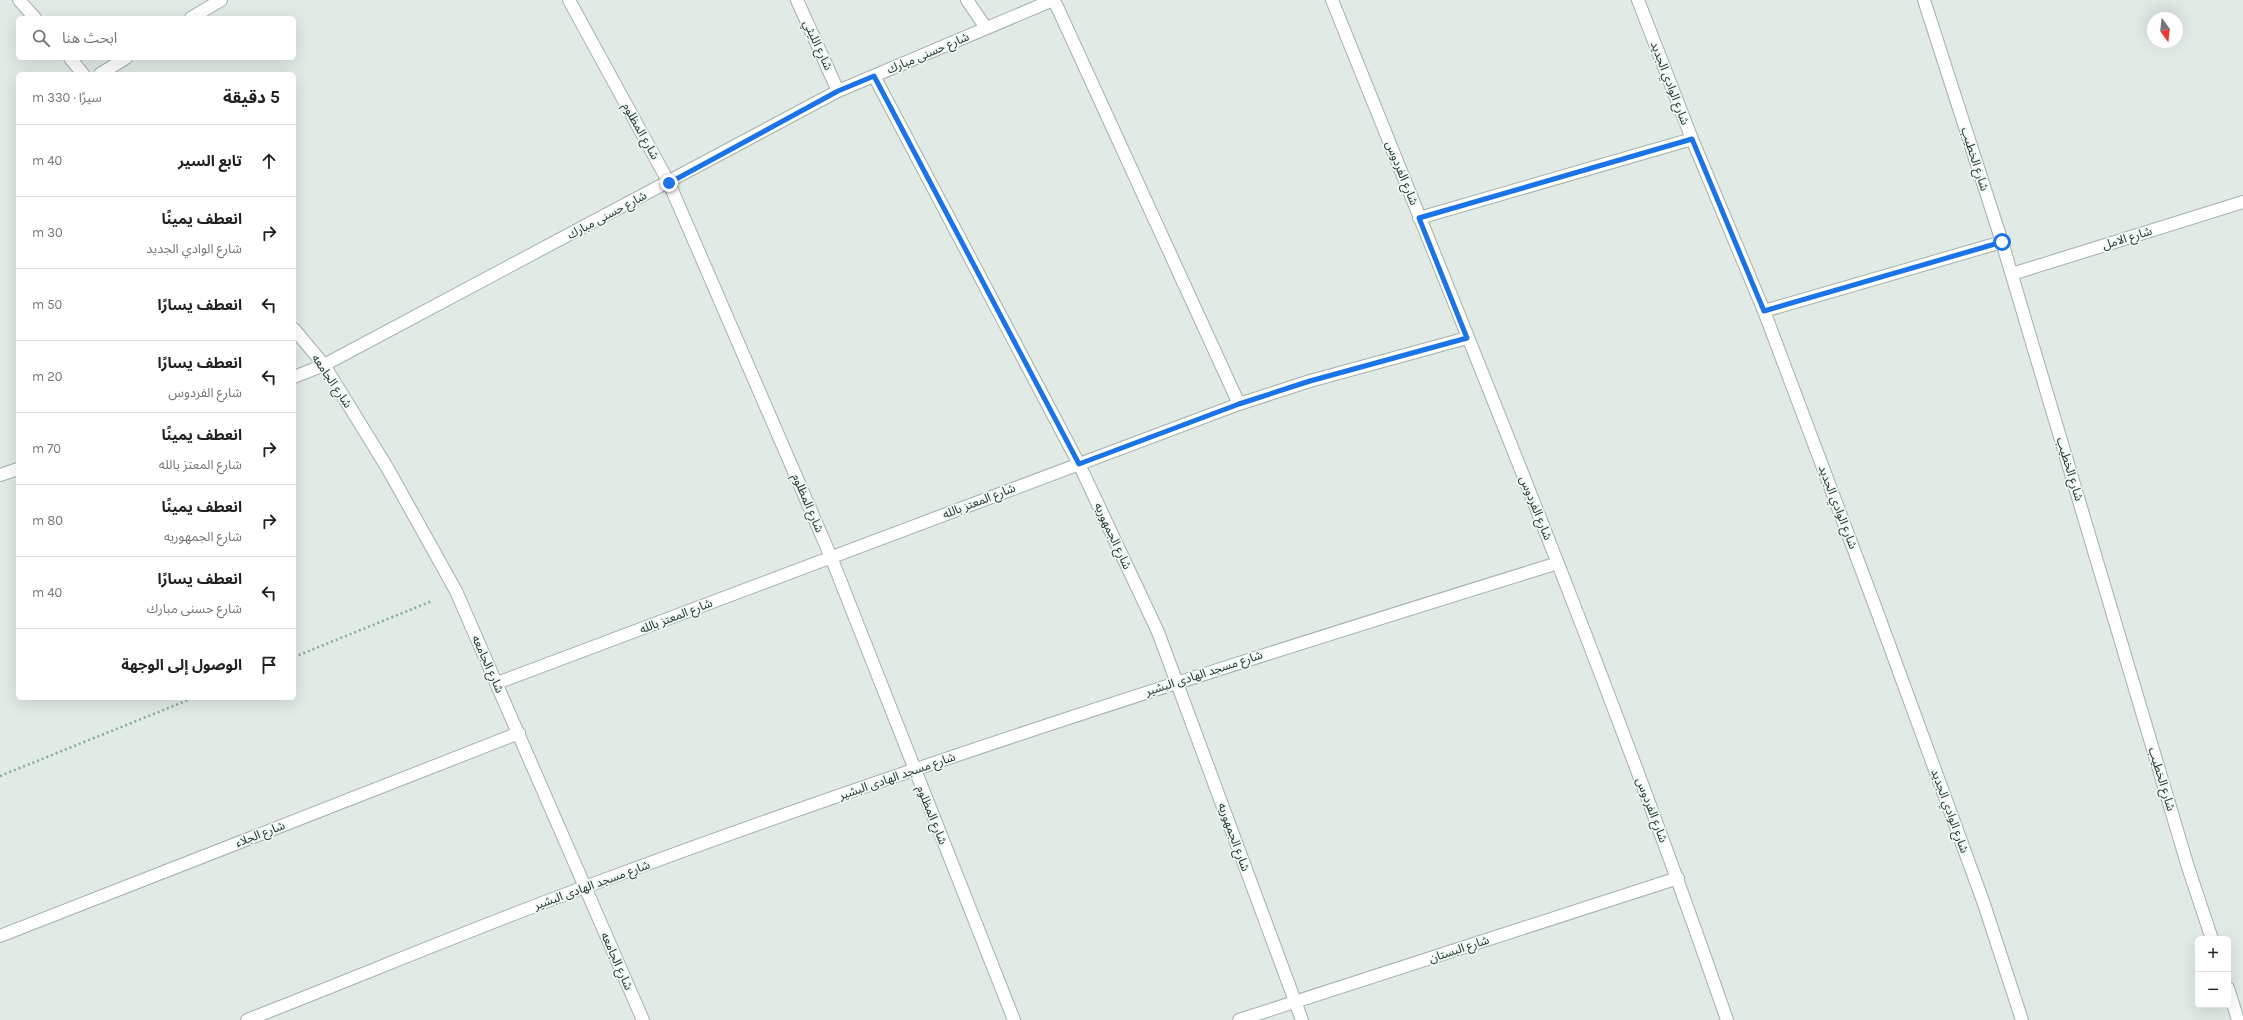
<!DOCTYPE html>
<html lang="ar">
<meta charset="utf-8">
<style>
body{margin:0;font-family:Karla,"Noto Sans Arabic",sans-serif;background:#f6f6f6;color:#222;direction:rtl}
.controls{position:absolute;right:12px;bottom:12px;display:grid;overflow:hidden;border-radius:6px;box-shadow:0 4px 16px #0002}
.controls button{width:36px;height:36px;display:grid;place-items:center;padding:0;border:0;border-bottom:1px solid #e0e0e0;background:#fff;color:#222;font:20px sans-serif}
.compass{position:absolute;left:2147px;top:12px;width:36px;height:36px;border-radius:50%;background:#fff;box-shadow:0 4px 16px #0002;rotate:165deg}
.stop{position:absolute;width:12px;height:12px;margin:-9px;border:3px solid #1a73e8;border-radius:50%;background:#fff}
.stop.end{background:#1a73e8;border-color:#fff;box-shadow:0 1px 4px #0008}
.list{margin:0;padding:0;list-style:none}
h2{display:flex;justify-content:space-between;align-items:center;height:52px;margin:0;padding:0 16px;font-size:17px}
h2 small{font-size:13px;font-weight:400;color:#767676}
.list li{display:grid;grid-template-columns:26px 1fr auto;gap:12px;align-items:center;box-sizing:border-box;height:72px;padding:0 16px;border-top:1px solid #e0e0e0}
.list b{display:block;font-size:15px;white-space:nowrap}
.list p{margin:0;font-size:13px;white-space:nowrap;color:#767676}
.list em{font-size:13px;font-style:normal;color:#767676}
.icon{flex:none;width:22px;height:22px;fill:none;stroke:currentColor;stroke-width:2;stroke-linecap:round;stroke-linejoin:round}
.map{position:relative;flex:none;width:2243px;height:1020px;overflow:hidden;direction:ltr}
.search{position:absolute;background:#fff;box-shadow:0 4px 16px #0002;left:16px;top:16px;width:280px;height:44px;display:flex;align-items:center;gap:10px;box-sizing:border-box;padding:0 14px;border-radius:6px;color:#767676;font-size:15px}
.panel{position:absolute;background:#fff;box-shadow:0 4px 16px #0002;left:16px;top:72px;width:280px;height:628px;border-radius:6px;direction:rtl}
.map>svg:first-child{display:block}
.lines{fill:none;stroke-linecap:round;stroke-linejoin:round}
.minor-casing{stroke:#a4b1ab;stroke-width:14}
.path{stroke:#85ab9a;stroke-width:2.5;stroke-dasharray:2 3;stroke-linecap:butt}
.minor{stroke:#fff;stroke-width:12}
.route{stroke:#1a73e8;stroke-width:5}
.labels{text-anchor:middle;stroke-width:3.5;stroke-linejoin:round;paint-order:stroke}
.street-label{font-size:12px;fill:#233930;stroke:#f1f7f3}
</style>
<div class="map">
<svg width="2243" height="1020" viewBox="0 0 2243 1020">
<rect width="100%" height="100%" fill="#e1eae5"/>
<g class="lines">
<defs>
<path id="minor" d="M19,0L35,18
M569,0L669,183L831,557L1014,1020
M797,0L838,91
M967,0L986,28
M1054,0L1239,404
M1332,0C1468,338 1608,675 1727,1020
M1638,0L1692,139L1764,311L1875,606L1983,901L2022,1020
M1924,0L2002,242L2188,867L2212,939
M191,18L221,0
M70,58L83,74
M100,74L126,58
M874,76L1079,464L1158,632L1302,1020
M1419,218L1692,139
M2012,274L2243,202
M1764,311L2002,242
M294,329L324,365L388,469L456,591L643,1020
M294,377L324,365L838,91L1053,0
M0,475L18,469
M497,683L1239,404L1310,381L1467,338
M0,936L519,733
M2228,988L2238,1020
M247,1020C360,976 471,929 585,887C905,767 1232,664 1558,563
M1239,1020L1678,878"/>
</defs>
<!-- minor casing -->
<use href="#minor" class="minor-casing"/>
<!-- path -->
<path class="path" d="M294,657L432,601
M0,776L193,698"/>
<!-- minor -->
<use href="#minor" class="minor"/>
</g>
<g class="lines">
<!-- route -->
<path class="route" d="M669,183L838,91L874,76L1079,464L1239,404L1310,381L1467,338L1419,218L1692,139L1764,311L2002,242"/>
</g>
<g class="labels">
<!-- street labels -->
<g class="street-label">
<text transform="translate(818 45) rotate(65)" y="4">شارع الليثي</text>
<text transform="translate(928 53) rotate(-23)" y="4">شارع حسنى مبارك</text>
<text transform="translate(1670 83) rotate(69)" y="4">شارع الوادي الجديد</text>
<text transform="translate(641 131) rotate(61)" y="4">شارع المظلوم</text>
<text transform="translate(1975 159) rotate(72)" y="4">شارع الخطيب</text>
<text transform="translate(1402 173) rotate(68)" y="4">شارع الفردوس</text>
<text transform="translate(607 215) rotate(-28)" y="4">شارع حسنى مبارك</text>
<text transform="translate(2127 238) rotate(-17)" y="4">شارع الامل</text>
<text transform="translate(332 381) rotate(56)" y="4">شارع الجامعه</text>
<text transform="translate(2070 469) rotate(73)" y="4">شارع الخطيب</text>
<text transform="translate(979 501) rotate(-21)" y="4">شارع المعتز بالله</text>
<text transform="translate(808 503) rotate(67)" y="4">شارع المظلوم</text>
<text transform="translate(1838 507) rotate(69)" y="4">شارع الوادي الجديد</text>
<text transform="translate(1536 508) rotate(68)" y="4">شارع الفردوس</text>
<text transform="translate(1113 536) rotate(65)" y="4">شارع الجمهوريه</text>
<text transform="translate(676 616) rotate(-21)" y="4">شارع المعتز بالله</text>
<text transform="translate(488 664) rotate(66)" y="4">شارع الجامعه</text>
<text transform="translate(1204 673) rotate(-18)" y="4">شارع مسجد الهادى البشير</text>
<text transform="translate(897 776) rotate(-19)" y="4">شارع مسجد الهادى البشير</text>
<text transform="translate(2162 779) rotate(73)" y="4">شارع الخطيب</text>
<text transform="translate(1652 810) rotate(69)" y="4">شارع الفردوس</text>
<text transform="translate(1950 811) rotate(70)" y="4">شارع الوادي الجديد</text>
<text transform="translate(932 815) rotate(68)" y="4">شارع المظلوم</text>
<text transform="translate(260 834) rotate(-21)" y="4">شارع الجلاء</text>
<text transform="translate(1234 837) rotate(70)" y="4">شارع الجمهوريه</text>
<text transform="translate(592 885) rotate(-20)" y="4">شارع مسجد الهادى البشير</text>
<text transform="translate(1459 949) rotate(-18)" y="4">شارع البستان</text>
<text transform="translate(617 961) rotate(66)" y="4">شارع الجامعه</text>
</g>
</g>
</svg>
<div class="controls">
<button>+</button>
<button>−</button>
</div>
<svg class="compass" viewBox="-18 -18 36 36"><path d="M0-13l5 13h-10z" fill="#e53935"/><path d="M0 13l5-13h-10z" fill="#767676"/></svg>
<div class="stop" style="left:2002px;top:242px"></div>
<div class="stop end" style="left:669px;top:183px"></div>
<div class="search"><svg class="icon" aria-label="search" viewBox="0 0 24 24"><circle cx="10" cy="10" r="6"/><path d="M15 15l6 6"/></svg>ابحث هنا</div>
<section class="panel">
<h2>5 دقيقة<small>سيرًا · 330 m</small></h2>
<ul class="list">
<li><svg class="icon" aria-label="ahead" viewBox="0 0 24 24"><path d="M12 20V5M6 11l6-6 6 6"/></svg><div><b>تابع السير</b></div><em>40 m</em></li>
<li><svg class="icon" aria-label="right" viewBox="0 0 24 24"><path d="M7 20v-9h11M14 6l5 5-5 5"/></svg><div><b>انعطف يمينًا</b><p>شارع الوادي الجديد</p></div><em>30 m</em></li>
<li><svg class="icon" aria-label="left" viewBox="0 0 24 24"><path d="M17 20v-9H6M10 6l-5 5 5 5"/></svg><div><b>انعطف يسارًا</b></div><em>50 m</em></li>
<li><svg class="icon" aria-label="left" viewBox="0 0 24 24"><path d="M17 20v-9H6M10 6l-5 5 5 5"/></svg><div><b>انعطف يسارًا</b><p>شارع الفردوس</p></div><em>20 m</em></li>
<li><svg class="icon" aria-label="right" viewBox="0 0 24 24"><path d="M7 20v-9h11M14 6l5 5-5 5"/></svg><div><b>انعطف يمينًا</b><p>شارع المعتز بالله</p></div><em>70 m</em></li>
<li><svg class="icon" aria-label="right" viewBox="0 0 24 24"><path d="M7 20v-9h11M14 6l5 5-5 5"/></svg><div><b>انعطف يمينًا</b><p>شارع الجمهوريه</p></div><em>80 m</em></li>
<li><svg class="icon" aria-label="left" viewBox="0 0 24 24"><path d="M17 20v-9H6M10 6l-5 5 5 5"/></svg><div><b>انعطف يسارًا</b><p>شارع حسنى مبارك</p></div><em>40 m</em></li>
<li><svg class="icon" aria-label="arrive" viewBox="0 0 24 24"><path d="M6 21V4h12l-3 4 3 4H6"/></svg><div><b>الوصول إلى الوجهة</b></div></li>
</ul>
</section>
</div>
